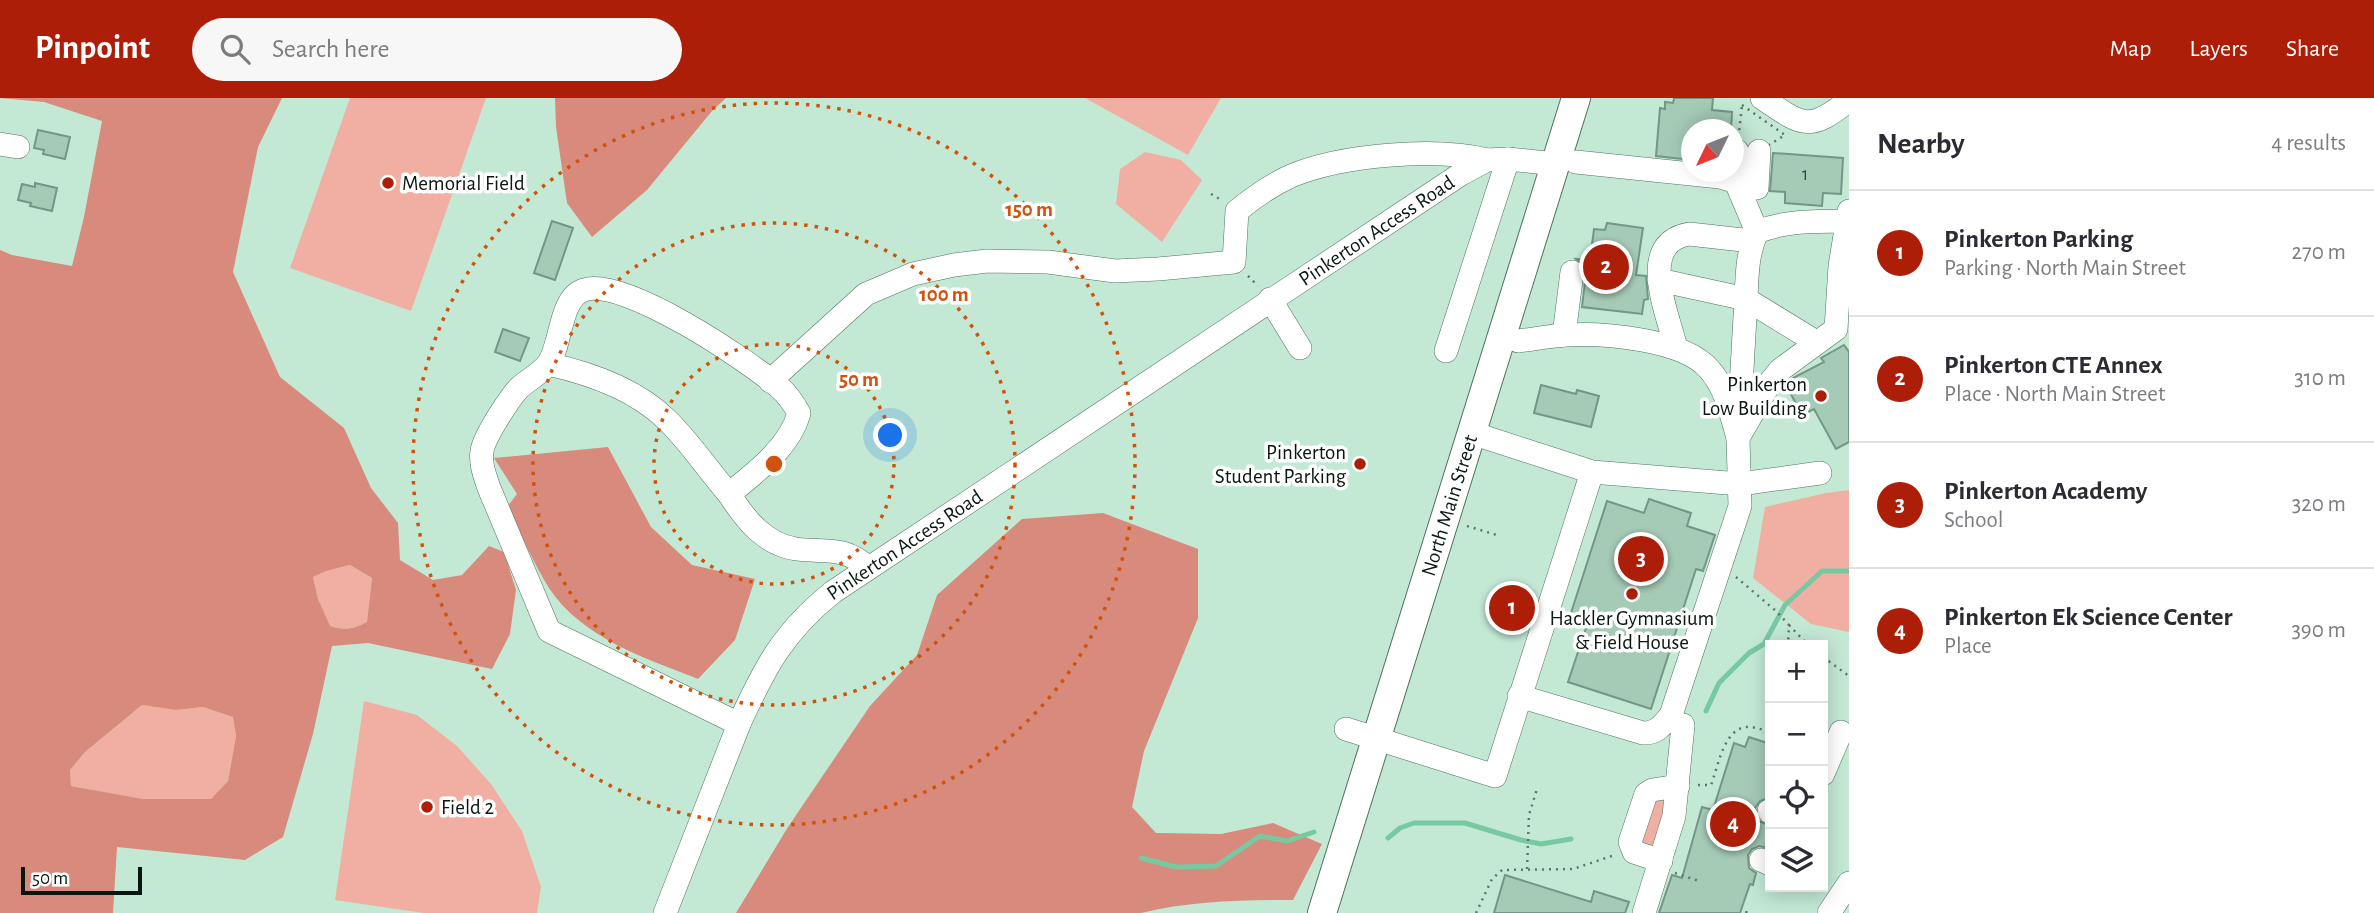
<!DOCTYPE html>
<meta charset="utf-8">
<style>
body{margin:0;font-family:"Alegreya Sans",sans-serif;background:#f7f7f7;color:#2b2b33}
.controls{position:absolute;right:21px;bottom:21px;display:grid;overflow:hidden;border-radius:0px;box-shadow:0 4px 18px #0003}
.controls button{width:63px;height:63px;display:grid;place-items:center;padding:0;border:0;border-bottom:2px solid #e1e1e2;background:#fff;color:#2b2b33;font:35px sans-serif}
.compass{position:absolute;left:1681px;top:21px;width:63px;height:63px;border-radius:50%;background:#fff;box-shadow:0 4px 18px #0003;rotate:227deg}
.scale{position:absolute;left:21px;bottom:18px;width:121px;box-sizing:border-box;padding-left:7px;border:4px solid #091710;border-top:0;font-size:19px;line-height:24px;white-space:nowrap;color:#091710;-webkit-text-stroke:5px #fff;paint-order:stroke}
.you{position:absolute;left:891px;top:338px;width:24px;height:24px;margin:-18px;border:5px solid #fff;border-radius:50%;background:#1a73e8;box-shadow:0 0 0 10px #1a73e833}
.badge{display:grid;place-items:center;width:46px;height:46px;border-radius:50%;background:#ad1e08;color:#fff;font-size:23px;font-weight:700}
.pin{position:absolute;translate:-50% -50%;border:4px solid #fff;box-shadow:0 2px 7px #0006}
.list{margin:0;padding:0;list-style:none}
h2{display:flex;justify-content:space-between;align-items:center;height:91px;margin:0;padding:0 28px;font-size:30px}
h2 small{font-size:23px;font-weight:400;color:#7c7c81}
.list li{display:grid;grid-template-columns:46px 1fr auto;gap:21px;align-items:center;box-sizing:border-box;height:126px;padding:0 28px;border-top:2px solid #e1e1e2}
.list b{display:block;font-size:26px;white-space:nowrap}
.list p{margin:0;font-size:23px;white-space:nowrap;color:#7c7c81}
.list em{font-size:23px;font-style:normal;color:#7c7c81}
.icon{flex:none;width:38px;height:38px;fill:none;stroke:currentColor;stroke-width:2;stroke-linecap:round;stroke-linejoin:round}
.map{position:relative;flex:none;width:1849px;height:815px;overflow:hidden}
header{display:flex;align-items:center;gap:42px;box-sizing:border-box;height:98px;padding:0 35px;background:#ad1e08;color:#fff}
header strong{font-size:33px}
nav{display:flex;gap:38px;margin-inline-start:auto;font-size:24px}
.search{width:490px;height:63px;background:#f7f7f7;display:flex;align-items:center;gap:18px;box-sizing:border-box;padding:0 24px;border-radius:38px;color:#7c7c81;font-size:26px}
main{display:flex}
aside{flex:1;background:#fff}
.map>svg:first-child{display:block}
.green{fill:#f0afa2}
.forest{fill:#d88a7c;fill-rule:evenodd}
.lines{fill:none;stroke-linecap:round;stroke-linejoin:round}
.stream{stroke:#78c9a1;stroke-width:5}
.building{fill:#a5cab6;stroke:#739785;stroke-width:2}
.minor-casing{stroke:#4f7260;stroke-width:24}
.major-casing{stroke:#4f7260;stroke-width:30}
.path{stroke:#5d7669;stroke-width:2.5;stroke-dasharray:2 5;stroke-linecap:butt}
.minor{stroke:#fff;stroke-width:23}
.major{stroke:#fff;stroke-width:28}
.ring{fill:none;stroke:#d2520c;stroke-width:3.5;stroke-dasharray:3.5 7}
.poi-dot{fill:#ad1e08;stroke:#fff;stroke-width:2.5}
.labels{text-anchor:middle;stroke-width:7;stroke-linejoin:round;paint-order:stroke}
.number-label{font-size:18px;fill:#30443a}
.poi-label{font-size:21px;fill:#091710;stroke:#fff;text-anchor:start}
.street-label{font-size:21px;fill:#091710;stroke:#fff}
.centre{fill:#d2520c;stroke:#fff;stroke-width:3.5}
.ring-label{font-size:21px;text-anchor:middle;font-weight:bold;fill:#d2520c;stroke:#fff;stroke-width:7;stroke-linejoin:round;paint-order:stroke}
</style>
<header>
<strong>Pinpoint</strong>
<div class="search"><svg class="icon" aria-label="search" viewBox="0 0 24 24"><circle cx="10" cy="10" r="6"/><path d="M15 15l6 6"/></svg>Search here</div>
<nav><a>Map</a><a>Layers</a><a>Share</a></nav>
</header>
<main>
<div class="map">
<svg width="1849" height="815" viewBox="0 0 1849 815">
<rect width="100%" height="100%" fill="#c3e9d5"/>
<!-- green -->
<path class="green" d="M350,0H486L411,213L290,170Z
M1085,0H1221L1188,57Z
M1145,54L1181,62L1202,82L1162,144L1116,106L1120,71Z
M1849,392V534L1811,526L1753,480L1765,409L1826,395Z
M350,467L372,480L367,524C352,531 344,533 329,528L318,501L313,479L326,473Z
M364,603L417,617L457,648L491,686L522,733L541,789L537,815H423L335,802Z
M142,607L176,612L203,609L233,619L236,638L228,683L211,701H143L71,688L70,672L85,654Z
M1662,701L1666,712L1656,751L1640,749L1651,718L1649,715L1653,702Z"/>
<!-- forest -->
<path class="forest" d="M0,0H282L258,49L233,174L280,279L344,330L371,390L398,425L400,462L433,482L462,477L489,448L504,454L516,492L510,536L492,571L368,545L332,548L313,636L283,739L245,762L117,749L113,815H0V152L12,157L72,168L84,119L102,23L44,4ZM350,467L372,480L367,524C353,531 345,533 330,528L318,501L313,479L326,473ZM142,607L176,612L203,609L233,619L236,638L228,683L211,701H143L71,688L70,672L85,654Z
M555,0H726L712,13L647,92L592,139L567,105L556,29Z
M608,349L651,429L692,467L755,481L735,542L698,581C645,560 582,540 549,490C533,465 521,435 507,409L517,396L494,360Z
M1103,415L1198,451V520L1144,653L1132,709L1156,735L1221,736L1273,725L1322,746L1293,802C1243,802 1190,803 1141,815H736L788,729L870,608L917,557L937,497L1022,421Z"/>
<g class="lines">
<!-- stream -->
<path class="stream" d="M1706,613L1719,585L1749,555L1764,546L1785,507L1822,473H1849
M1388,740L1400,730L1414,725H1465L1521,742L1541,746L1571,741
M1141,760L1176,769L1216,768L1260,738L1287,743L1314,734"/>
</g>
<!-- building -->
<path class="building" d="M1674,0H1713L1712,12L1732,14L1731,32H1691V62L1656,58L1660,10L1665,11V4L1673,5Z
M38,32L70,39L65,61L43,56L44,52L34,50Z
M1773,55L1843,60L1841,96L1823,95L1822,108L1785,105V94L1770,93Z
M35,85L57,90L52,113L30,108L31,105L18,102L22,86L35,89Z
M552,123L573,130L555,182L534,175Z
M1607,125L1643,130L1636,177L1646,178L1648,201L1644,202L1642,216L1582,209L1586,175L1585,168L1576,161L1590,162L1594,131L1605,132Z
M503,231L529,240L520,263L495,254Z
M1844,247L1849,254V344L1836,351L1814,311L1802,317L1786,287L1791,281L1824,264L1821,260Z
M1541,287L1576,296L1577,292L1599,298L1591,329L1534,315Z
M1649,401L1691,415L1687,428L1715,437L1703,473L1696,471L1651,611L1568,584L1588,524L1570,518L1607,403L1644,415Z
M1749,639L1770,646V699L1760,703L1755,710L1759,723L1770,728V743L1768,750L1759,748L1752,751L1748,757L1749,770L1756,775L1753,787L1750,786L1740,815H1659L1672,777L1682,780L1702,709L1713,712L1734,645L1745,649Z
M1505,777L1591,804L1594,793L1629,804L1625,815H1494Z"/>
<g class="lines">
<defs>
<g id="minor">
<path d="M1762,0C1802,27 1809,35 1849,2"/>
<path d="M0,46L18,49"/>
<path d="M1737,53L1736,84L1757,134C1786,122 1815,124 1846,123"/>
<path d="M1576,64L1720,79L1757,90L1759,53"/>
<path d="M1659,182L1746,201C1747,178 1747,155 1757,134"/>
<path d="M1270,201L1300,250"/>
<path d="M1564,237L1572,174"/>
<path d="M1518,243C1534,241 1550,238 1566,237C1604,235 1683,241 1709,271C1726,290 1731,316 1738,340"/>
<path d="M1676,250C1668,216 1636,145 1689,136L1752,143"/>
<path d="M1446,253L1508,61"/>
<path id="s1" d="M548,266C589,275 635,291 666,321C689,343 708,372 729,396C755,375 790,349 799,315C794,306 788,297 780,290C749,263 623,178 584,192C559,200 562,247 548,266C541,275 528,282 519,290C509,301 484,339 482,353C480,366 485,378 489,390L549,533L739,626C765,569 783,534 833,494L1461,76L1487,62L1508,61L1556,66"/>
<path d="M770,283L866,196L913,176L954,167L987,163L1048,164L1115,173L1158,171L1234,164L1237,113C1254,99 1271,87 1291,78C1341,57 1435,49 1487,62"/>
<path d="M1739,324L1746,201L1816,244"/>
<path d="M1472,335L1592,374L1740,386L1820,375"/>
<path d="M729,396C745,421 764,446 796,451C825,455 844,447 868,470"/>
<path d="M1519,598L1643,635C1656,636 1663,627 1671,617L1740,408L1738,340L1771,283L1780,272L1836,231L1840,168L1849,113"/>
<path d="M1346,631L1495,678L1592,374"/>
<path d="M1823,676L1841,634"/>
<path d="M1769,713L1770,714"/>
<path d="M1761,762L1770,766"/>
<path d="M1661,763L1634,754L1630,744L1646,696L1652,692L1678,688"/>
<path d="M665,815L739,626"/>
<path d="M1644,815L1674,718L1683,627"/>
<path d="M1829,815L1849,785"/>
</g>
<g id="major">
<path id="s2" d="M1322,815L1576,0"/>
</g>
</defs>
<!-- minor casing -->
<use href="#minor" class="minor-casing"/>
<!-- major casing -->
<use href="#major" class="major-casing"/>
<!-- path -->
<path class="path" d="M1742,7L1785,37L1759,53H1737Z
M1211,96L1223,103
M1248,178L1258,188
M1467,428L1500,438
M1736,479L1776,513L1789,527L1788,547
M1789,527L1808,547
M1823,559L1849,578
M1698,687H1711C1718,669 1724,629 1748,629C1756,629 1763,632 1770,634
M1527,771L1529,717L1537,691
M1675,775L1699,783
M1476,815L1492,781L1502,772L1573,771L1615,757
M1746,815L1748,810"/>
<!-- minor -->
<use href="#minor" class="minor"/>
<!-- major -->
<use href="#major" class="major"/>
</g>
<!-- distance rings -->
<g class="ring">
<circle cx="774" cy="366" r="120"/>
<circle cx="774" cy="366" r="241"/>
<circle cx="774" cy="366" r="361"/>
</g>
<!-- markers -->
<g class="poi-dot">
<circle cx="388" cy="85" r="7"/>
<circle cx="1821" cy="298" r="7"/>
<circle cx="1360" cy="366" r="7"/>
<circle cx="1632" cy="496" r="7"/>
<circle cx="427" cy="709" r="7"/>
</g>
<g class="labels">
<!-- number labels -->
<g class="number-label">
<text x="1805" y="82">1</text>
</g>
<!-- poi labels -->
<g class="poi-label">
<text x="402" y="92">Memorial Field</text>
<text x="1807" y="293" text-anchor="end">Pinkerton<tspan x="1807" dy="24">Low Building</tspan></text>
<text x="1346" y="361" text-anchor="end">Pinkerton<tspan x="1346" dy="24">Student Parking</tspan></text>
<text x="1632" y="527" text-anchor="middle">Hackler Gymnasium<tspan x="1632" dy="24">&amp; Field House</tspan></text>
<text x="441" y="716">Field 2</text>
</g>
<!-- street labels -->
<g class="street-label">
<text dy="7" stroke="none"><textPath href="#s1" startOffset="2011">Pinkerton Access Road</textPath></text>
<text dy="7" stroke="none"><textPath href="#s2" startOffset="427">North Main Street</textPath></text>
<text dy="7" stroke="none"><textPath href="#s1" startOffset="1444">Pinkerton Access Road</textPath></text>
</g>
</g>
<circle cx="774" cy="366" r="10" class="centre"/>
<g class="ring-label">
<text x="1029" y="118">150 m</text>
<text x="944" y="203">100 m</text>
<text x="859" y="288">50 m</text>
</g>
</svg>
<div class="controls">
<button>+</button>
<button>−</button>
<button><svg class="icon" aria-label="locate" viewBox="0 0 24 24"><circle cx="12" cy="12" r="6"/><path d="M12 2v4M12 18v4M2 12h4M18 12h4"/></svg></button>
<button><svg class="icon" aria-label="layers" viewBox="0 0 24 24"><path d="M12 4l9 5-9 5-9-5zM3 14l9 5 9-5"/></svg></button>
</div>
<svg class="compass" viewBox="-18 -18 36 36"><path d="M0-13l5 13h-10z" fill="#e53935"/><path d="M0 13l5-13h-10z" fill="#7c7c81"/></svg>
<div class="scale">50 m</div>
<div class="you"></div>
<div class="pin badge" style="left:1512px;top:510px">1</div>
<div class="pin badge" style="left:1606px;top:169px">2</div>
<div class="pin badge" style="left:1641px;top:461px">3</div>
<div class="pin badge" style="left:1733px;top:726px">4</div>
</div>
<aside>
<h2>Nearby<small>4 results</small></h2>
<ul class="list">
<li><span class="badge">1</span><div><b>Pinkerton Parking</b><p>Parking · North Main Street</p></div><em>270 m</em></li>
<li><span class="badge">2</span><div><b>Pinkerton CTE Annex</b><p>Place · North Main Street</p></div><em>310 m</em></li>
<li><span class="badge">3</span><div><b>Pinkerton Academy</b><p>School</p></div><em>320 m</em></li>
<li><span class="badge">4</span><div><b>Pinkerton Ek Science Center</b><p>Place</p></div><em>390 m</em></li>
</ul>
</aside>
</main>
